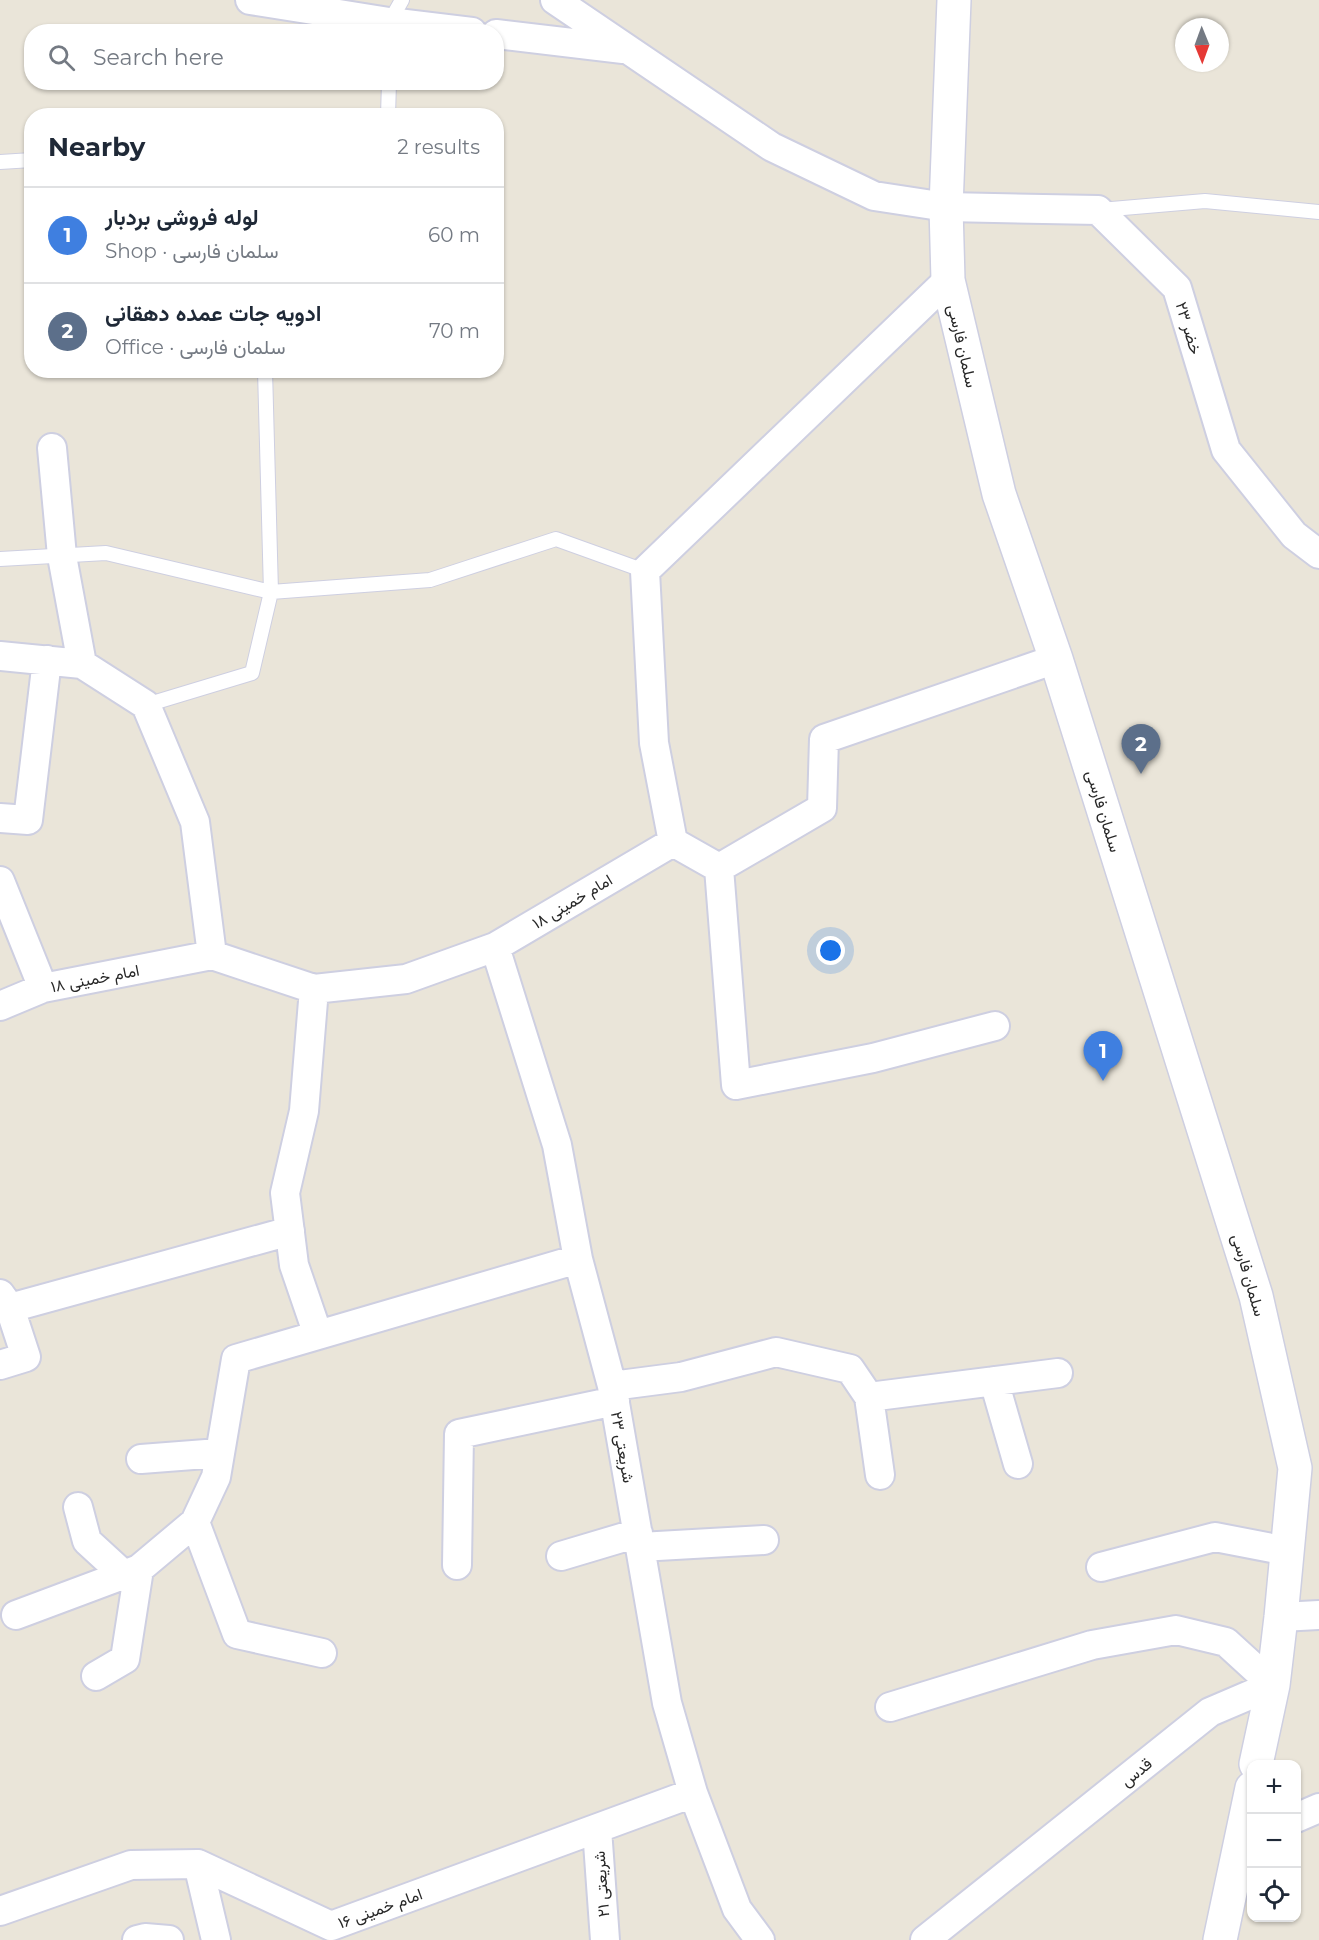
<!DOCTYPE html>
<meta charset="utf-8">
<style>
body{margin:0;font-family:Montserrat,Vazirmatn,sans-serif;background:#f2f2f3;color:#1f2937}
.controls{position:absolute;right:18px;bottom:18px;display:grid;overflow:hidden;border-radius:12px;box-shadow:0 2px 4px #0004}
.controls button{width:54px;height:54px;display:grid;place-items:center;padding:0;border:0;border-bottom:2px solid #e0e1e3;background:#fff;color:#1f2937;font:30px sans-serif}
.compass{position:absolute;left:1175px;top:18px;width:54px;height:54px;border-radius:50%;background:#fff;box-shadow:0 2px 4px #0004;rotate:179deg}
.you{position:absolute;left:831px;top:951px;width:21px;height:21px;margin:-15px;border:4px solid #fff;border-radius:50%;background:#1a73e8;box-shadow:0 0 0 9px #1a73e833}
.badge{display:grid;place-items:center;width:39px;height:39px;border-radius:50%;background:#7c3aed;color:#fff;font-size:20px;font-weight:700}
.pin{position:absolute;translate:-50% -50px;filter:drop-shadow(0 2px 3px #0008)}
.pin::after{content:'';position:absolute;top:32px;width:21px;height:18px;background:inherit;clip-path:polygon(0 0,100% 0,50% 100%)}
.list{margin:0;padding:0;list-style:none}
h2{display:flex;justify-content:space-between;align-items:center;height:78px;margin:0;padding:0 24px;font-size:26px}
h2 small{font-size:20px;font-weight:400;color:#747a83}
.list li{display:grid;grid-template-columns:39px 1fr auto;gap:18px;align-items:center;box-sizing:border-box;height:96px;padding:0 24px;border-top:2px solid #e0e1e3}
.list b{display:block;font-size:22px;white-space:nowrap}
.list p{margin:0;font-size:20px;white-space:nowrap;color:#747a83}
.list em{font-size:20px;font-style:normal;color:#747a83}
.icon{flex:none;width:33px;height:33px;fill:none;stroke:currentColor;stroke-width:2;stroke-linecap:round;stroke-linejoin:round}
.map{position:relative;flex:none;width:1319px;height:1940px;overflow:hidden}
.search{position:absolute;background:#fff;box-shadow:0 2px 4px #0004;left:24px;top:24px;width:480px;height:66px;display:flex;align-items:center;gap:15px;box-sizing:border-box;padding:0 21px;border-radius:24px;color:#747a83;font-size:22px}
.panel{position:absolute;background:#fff;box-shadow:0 2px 4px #0004;left:24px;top:108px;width:480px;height:270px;border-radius:24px}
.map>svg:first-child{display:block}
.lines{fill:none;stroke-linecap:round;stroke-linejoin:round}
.service-casing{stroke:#cecfe1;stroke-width:16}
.minor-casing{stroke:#cecfe1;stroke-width:32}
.tertiary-casing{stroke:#cecfe1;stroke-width:36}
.service{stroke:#fff;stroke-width:14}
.minor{stroke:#fff;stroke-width:28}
.tertiary{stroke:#fff;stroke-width:33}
.labels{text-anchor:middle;stroke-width:4.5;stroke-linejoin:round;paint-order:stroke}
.street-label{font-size:16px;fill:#282828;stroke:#fff}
</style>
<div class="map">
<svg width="1319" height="1940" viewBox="0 0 1319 1940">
<rect width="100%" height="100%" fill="#eae5d9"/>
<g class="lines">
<defs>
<path id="service" d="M389,23L402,0
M388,116L389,82
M0,162L32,160
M1100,210L1205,201L1319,212
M0,559L106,553L271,592L430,580L556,539L645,571
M146,705L252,673L271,592L265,370"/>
<path id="minor" d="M250,0L389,22L472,32
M555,0L772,147L874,196L946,207L1098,210L1177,288L1226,450L1294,535L1319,554
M496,34L623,49
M52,448L62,556L82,664
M0,656L82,664L146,705L195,822L212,955
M0,818L28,820L47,660
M673,842L654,743L645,571L948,280
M719,868L736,1085L873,1058L995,1026
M0,881L43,988
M495,947L557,1145L578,1259L612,1386L667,1703L693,1793L737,1909L760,1940
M314,989L304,1111L285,1193L294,1265L318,1335
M0,1006L43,988L212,955L314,989L406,979L495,947L673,842L719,868L822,808L824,739L1056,659
M0,1294L10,1308L26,1357L0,1365
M10,1308L290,1231
M994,1381L1018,1464
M612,1386L681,1377L776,1352L850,1369L869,1397L1058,1373
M869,1397L880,1475
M141,1459L219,1453
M78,1507L87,1541L123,1574
M195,1522L237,1634L322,1653
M640,1547L764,1540
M561,1556L638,1533
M457,1565L459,1434L615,1401
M1101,1567L1215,1537L1287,1551
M16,1615L139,1569L195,1522L216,1477L236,1359L578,1259
M1281,1617L1319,1615
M96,1676L125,1659L139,1569
M890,1707L1092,1645L1176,1630L1226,1642L1273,1685L1210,1712L925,1940
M1296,1818L1319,1808
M597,1829L605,1940
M198,1864L216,1940
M0,1911L131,1865L198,1864L331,1926L693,1793
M137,1940L145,1938L169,1940"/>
<path id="tertiary" d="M954,0L946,207L948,280L999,494L1056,659L1256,1296L1295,1468L1281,1617L1273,1685L1256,1764
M1220,1940L1252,1788"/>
</defs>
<!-- service casing -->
<use href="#service" class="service-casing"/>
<!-- minor casing -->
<use href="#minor" class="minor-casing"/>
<!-- tertiary casing -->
<use href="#tertiary" class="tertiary-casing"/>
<!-- service -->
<use href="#service" class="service"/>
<!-- minor -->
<use href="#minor" class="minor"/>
<!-- tertiary -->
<use href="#tertiary" class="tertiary"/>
</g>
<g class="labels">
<!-- street labels -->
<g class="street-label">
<text transform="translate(1189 328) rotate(73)" y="6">خضر ۲۳</text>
<text transform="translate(963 346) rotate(77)" y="6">سلمان فارسی</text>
<text transform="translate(1104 811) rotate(73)" y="6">سلمان فارسی</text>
<text transform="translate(572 901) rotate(-31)" y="6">امام خمینی ۱۸</text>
<text transform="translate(95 978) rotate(-11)" y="6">امام خمینی ۱۸</text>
<text transform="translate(1249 1275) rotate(74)" y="6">سلمان فارسی</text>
<text transform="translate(623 1447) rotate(80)" y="6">شریعتی ۲۳</text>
<text transform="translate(1136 1772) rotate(-39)" y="6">قدس</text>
<text transform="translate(601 1884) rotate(-94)" y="6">شریعتی ۲۱</text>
<text transform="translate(380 1908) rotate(-20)" y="6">امام خمینی ۱۶</text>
</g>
</g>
</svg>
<div class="controls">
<button>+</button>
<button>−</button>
<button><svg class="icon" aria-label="locate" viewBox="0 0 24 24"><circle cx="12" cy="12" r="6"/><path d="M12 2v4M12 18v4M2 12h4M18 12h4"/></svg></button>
</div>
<svg class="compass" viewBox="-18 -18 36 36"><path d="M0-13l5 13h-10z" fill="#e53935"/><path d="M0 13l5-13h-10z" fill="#747a83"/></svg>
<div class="you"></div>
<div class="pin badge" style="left:1103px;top:1081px;background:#3f7fe0">1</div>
<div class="pin badge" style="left:1141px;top:774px;background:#5c6f8a">2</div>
<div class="search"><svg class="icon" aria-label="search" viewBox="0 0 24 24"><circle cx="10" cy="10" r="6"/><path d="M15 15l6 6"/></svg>Search here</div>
<section class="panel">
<h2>Nearby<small>2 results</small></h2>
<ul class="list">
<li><span class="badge" style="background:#3f7fe0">1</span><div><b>لوله فروشی بردبار</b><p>Shop · سلمان فارسی</p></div><em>60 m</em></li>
<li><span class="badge" style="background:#5c6f8a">2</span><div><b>ادویه جات‌ عمده ‌دهقانی</b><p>Office · سلمان فارسی</p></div><em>70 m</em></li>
</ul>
</section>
</div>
